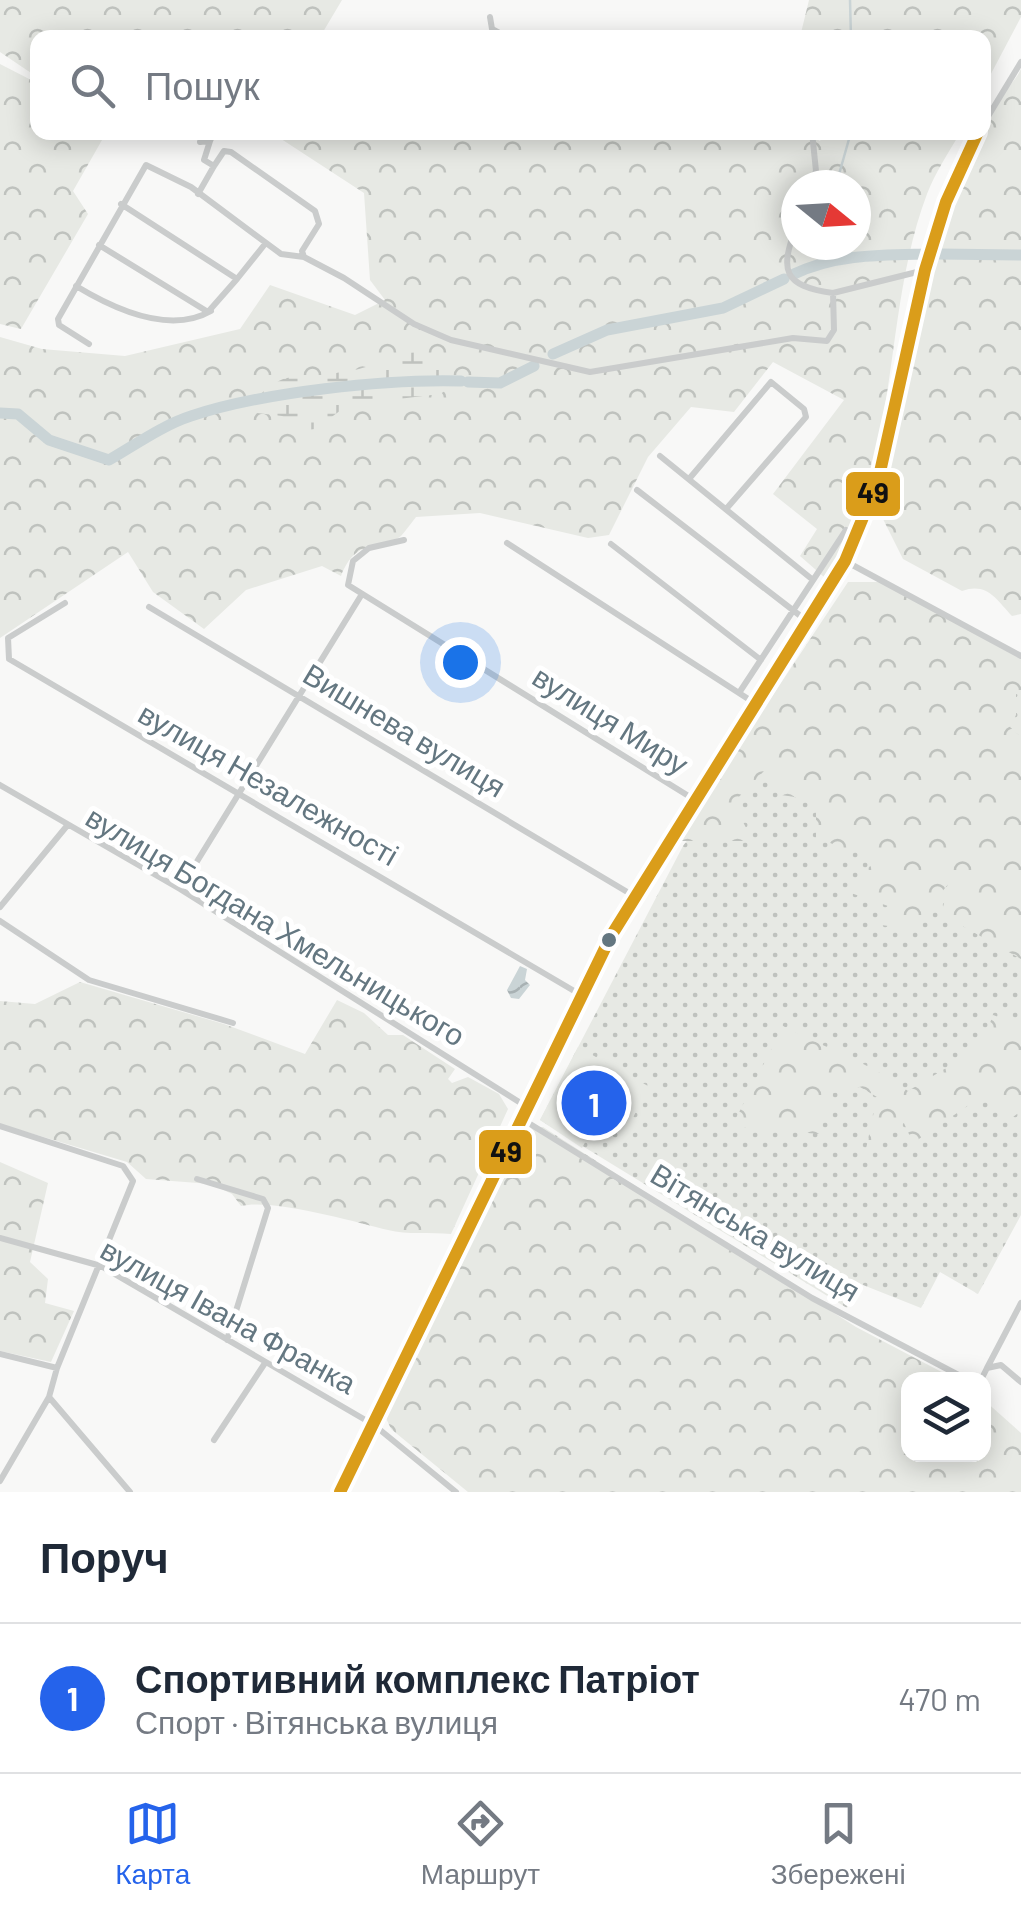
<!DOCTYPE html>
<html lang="uk">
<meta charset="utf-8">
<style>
body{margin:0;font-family:Barlow,sans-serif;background:#f2f2f3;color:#1f2937}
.controls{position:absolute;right:30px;bottom:30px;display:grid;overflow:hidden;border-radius:20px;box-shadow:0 5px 25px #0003}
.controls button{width:90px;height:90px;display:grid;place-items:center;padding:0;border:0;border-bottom:2px solid #e0e1e3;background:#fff;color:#1f2937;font:50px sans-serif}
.compass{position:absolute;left:781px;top:170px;width:90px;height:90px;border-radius:50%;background:#fff;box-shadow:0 5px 25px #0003;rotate:108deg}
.you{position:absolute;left:460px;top:662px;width:35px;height:35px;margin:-25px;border:8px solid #fff;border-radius:50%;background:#1a73e8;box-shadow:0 0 0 15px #1a73e833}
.badge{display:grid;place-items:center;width:65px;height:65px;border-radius:50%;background:#2563eb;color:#fff;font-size:32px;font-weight:700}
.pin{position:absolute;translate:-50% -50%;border:5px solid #fff;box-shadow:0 2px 10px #0006}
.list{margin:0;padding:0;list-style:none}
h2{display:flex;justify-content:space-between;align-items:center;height:130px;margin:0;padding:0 40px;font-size:42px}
h2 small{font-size:32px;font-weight:400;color:#747a83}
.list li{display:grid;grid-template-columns:65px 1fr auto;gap:30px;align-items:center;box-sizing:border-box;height:150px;padding:0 40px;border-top:2px solid #e0e1e3}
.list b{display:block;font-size:38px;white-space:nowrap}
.list p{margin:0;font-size:32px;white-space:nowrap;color:#747a83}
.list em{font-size:32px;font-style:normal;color:#747a83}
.icon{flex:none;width:55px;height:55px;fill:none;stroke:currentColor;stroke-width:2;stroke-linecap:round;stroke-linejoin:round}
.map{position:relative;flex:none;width:1021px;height:1492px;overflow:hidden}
.search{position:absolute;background:#fff;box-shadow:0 5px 25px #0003;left:30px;right:30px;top:30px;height:110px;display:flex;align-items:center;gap:25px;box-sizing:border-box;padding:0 35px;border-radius:20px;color:#747a83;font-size:38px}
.sheet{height:280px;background:#fff}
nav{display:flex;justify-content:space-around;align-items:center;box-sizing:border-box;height:140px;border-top:2px solid #e0e1e3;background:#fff;font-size:28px;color:#747a83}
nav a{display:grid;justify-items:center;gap:5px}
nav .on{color:#2563eb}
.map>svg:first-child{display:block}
.green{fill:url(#green-dots)}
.forest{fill:url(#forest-crowns);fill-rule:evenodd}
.wetland{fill:url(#wetland-marsh)}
.pitch{fill:#e7e9e4}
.water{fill:url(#water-waves)}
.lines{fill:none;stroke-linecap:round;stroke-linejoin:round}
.stream{stroke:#cad4d6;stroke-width:2.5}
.river{stroke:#cad4d6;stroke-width:11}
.minor{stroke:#cacccc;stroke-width:6}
.bus-1-casing{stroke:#fff;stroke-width:20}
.bus-1{stroke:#da9d1a;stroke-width:12}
.bus-dot{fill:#647781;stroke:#fff;stroke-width:4}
.labels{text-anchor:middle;stroke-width:10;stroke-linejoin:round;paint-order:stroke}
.street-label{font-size:30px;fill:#647781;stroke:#fff}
.line-badge{stroke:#fff;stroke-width:4}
.pale-badge-label{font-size:28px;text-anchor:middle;font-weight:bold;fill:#111}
</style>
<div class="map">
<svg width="1021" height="1492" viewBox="0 0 1021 1492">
<defs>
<pattern id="green-dots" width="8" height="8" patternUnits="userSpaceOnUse" patternTransform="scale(2.5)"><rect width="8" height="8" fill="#e7e9e4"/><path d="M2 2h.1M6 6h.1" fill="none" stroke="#bfc2be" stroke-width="1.8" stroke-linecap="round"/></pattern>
<pattern id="forest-crowns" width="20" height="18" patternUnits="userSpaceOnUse" patternTransform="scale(2.5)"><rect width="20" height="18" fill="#e7e9e4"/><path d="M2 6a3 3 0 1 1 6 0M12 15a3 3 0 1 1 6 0" fill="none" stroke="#bfc2be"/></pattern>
<pattern id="wetland-marsh" width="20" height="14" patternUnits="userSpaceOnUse" patternTransform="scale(2.5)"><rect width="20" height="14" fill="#e7e9e4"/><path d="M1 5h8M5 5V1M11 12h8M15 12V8" fill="none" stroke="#bfc2be"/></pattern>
<pattern id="water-waves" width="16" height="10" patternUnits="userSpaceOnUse" patternTransform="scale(2.5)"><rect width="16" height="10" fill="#cad4d6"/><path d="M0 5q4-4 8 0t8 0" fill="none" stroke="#a8b1b3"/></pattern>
</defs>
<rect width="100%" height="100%" fill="#f8f8f7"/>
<!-- green -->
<path class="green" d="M863,597L1021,664V1215L978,1294L940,1272L921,1308L858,1283L847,1308L540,1120L683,846Z"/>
<!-- forest -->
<path class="forest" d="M0,0H342L320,37L38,38L37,77L0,52Z
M809,0H1021V17L984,87V38L800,37Z
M0,64L37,83L38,132L106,133L73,191L88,214L21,329L0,324Z
M1021,69V614L1012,616C996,599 987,582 962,591L903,559L883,519L874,515C903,412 915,303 952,203C965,168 977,129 999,99C1006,88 1015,82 1021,69Z
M804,132L820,141L824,133H960C949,152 935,173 927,194C880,318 903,466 824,577L800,556L817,529L773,494L844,400L773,362L734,412L691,407L648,457L609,535L588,538L480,513L416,517C412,522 404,533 401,536C375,555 358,535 341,576L322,566L246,590L204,629L153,592L128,552L0,638V337L42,349L125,356L240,329L270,285L355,315L385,300L370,280L364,193L272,133ZM796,185H856V245H796Z
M848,582H882L1021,657V696L1016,694V715L1010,727L1021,737V959L941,914L950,882L911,929L881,925L888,906L848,892L871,865L853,842L839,870L828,857L835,845L816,837V800L781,795L768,767L733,803L753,841H676Z
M80,982L224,1024L305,1054L337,1000L364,1013L388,1035H403L455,1069L448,1079L452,1083L468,1077L499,1094L508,1109L451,1234C431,1232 407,1235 388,1230C356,1222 271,1198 241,1206L232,1194L211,1184L146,1179L127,1162L0,1124V1001L35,1004Z
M993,1015L1021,1025V1111L1013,1117L979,1098L913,1143L903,1121L866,1149L877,1097L860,1087L833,1093L819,1134L732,1126L783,1026C825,1048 871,1063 908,1091L981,1047Z
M543,1127L856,1327L955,1379L908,1380V1454H984V1400L1021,1433V1492H468L391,1429L386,1418L527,1128Z
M0,1162L48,1183L30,1262L48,1279L45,1303L74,1311L51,1362L0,1351Z"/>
<!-- wetland -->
<path class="wetland" d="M416,352L452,378L450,388L440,394L348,405L315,429L306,430L282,416L257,413L256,399C271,383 290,369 311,383C329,372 340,373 359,369C382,363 390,355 416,352Z"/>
<!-- pitch -->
<path class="pitch" d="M578,1047L648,1086L624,1137L602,1124L594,1126L582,1148L540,1120Z"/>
<!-- water -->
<path class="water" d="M520,966L527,969L525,980L530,985L519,999L511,998L507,990Z"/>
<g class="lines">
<!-- stream -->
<path class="stream" d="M850,0L851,38
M836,185L851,132
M843,245L848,258"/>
<!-- river -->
<path class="river" d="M939,254L1021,255
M794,274C836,254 882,255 927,254
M553,354L607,330L723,308L784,279
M468,382L500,383L534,366
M0,413L18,414L49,440L109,460C135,445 163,425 191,416C263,392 386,379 461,381"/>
<!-- minor -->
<path class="minor" d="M490,17L492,29L509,38
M984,123L1021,62
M200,142L210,141L214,132
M214,166L224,151L231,152L315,211L319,224L302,251L304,257
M811,185L816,171L812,132
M198,194L214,166L204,160L210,141
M121,204L237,279L265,244
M796,227C780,270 782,286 833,293L925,270
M99,245L208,312L237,279
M76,286C114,309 169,335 211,311
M89,344L59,325L58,319L146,165L191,187L281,254L304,257L344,278L414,324L451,340L590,372L793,338L827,341L834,330L833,293
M660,456L813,580
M689,479L771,382L804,409L806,417L727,508
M637,490L807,621
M404,540L369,548L353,561L348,585L695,800
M507,543L756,704
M611,544L761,660
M845,561L1021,656
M65,603L8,638L9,659L581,995
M149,607L634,896
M739,693L846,530
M0,785L180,889L527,1107
M180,889L362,594
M0,907L66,827
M0,921L89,980L233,1023
M522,1119L812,1298L968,1380
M0,1126L123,1166L133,1181L57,1368
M197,1179L263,1199L268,1208L227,1340
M0,1238L101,1266L374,1425L456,1492
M0,1354L57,1368L49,1397L130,1492
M987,1368L1021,1303
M981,1380L987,1368L1001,1365L1021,1382
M214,1440L265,1363
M0,1481L49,1397
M340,1492L611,936L845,561L878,481L925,270L946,202L978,132"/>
<defs>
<path id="bus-1" d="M340,1492L611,936L845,561L878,481L925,270L946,202L978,132"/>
</defs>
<!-- bus-1 casing -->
<use href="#bus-1" class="bus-1-casing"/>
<!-- bus-1 -->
<use href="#bus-1" class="bus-1"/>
</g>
<!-- markers -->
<circle class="bus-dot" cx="609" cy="940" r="9"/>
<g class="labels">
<!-- street labels -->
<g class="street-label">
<text transform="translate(610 721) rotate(32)" y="10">вулиця Миру</text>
<text transform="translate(404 731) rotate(31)" y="10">Вишнева вулиця</text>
<text transform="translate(268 785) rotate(30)" y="10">вулиця Незалежності</text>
<text transform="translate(275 927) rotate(31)" y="10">вулиця Богдана Хмельницького</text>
<text transform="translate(755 1233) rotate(31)" y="10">Вітянська вулиця</text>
<text transform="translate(228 1317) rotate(29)" y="10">вулиця Івана Франка</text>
</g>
</g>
<g class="line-badge">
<rect x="844" y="470" width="58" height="48" rx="10" fill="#da9d1a"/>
<rect x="477" y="1128" width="57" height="48" rx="10" fill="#da9d1a"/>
</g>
<g class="pale-badge-label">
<text x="873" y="503">49</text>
<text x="506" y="1162">49</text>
</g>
</svg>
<div class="controls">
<button><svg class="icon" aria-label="layers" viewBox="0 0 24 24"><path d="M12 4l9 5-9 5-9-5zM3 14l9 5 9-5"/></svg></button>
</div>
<svg class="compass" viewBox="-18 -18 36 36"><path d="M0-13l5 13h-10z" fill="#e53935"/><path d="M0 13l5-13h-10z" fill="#747a83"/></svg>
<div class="you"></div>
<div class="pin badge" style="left:594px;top:1103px">1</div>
<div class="search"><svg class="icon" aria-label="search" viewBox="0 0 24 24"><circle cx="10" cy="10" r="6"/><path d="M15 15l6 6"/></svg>Пошук</div>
</div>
<section class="sheet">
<h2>Поруч<small></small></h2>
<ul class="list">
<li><span class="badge">1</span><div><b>Спортивний комплекс Патріот</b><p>Спорт · Вітянська вулиця</p></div><em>470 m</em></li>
</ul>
</section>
<nav>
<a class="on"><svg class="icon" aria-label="map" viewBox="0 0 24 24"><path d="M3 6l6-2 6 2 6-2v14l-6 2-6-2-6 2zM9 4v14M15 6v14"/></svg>Карта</a>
<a><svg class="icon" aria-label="directions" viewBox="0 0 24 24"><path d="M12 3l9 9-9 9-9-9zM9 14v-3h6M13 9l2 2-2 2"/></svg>Маршрут</a>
<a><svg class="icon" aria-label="saved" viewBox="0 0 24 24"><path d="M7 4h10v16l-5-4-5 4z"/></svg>Збережені</a>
</nav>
